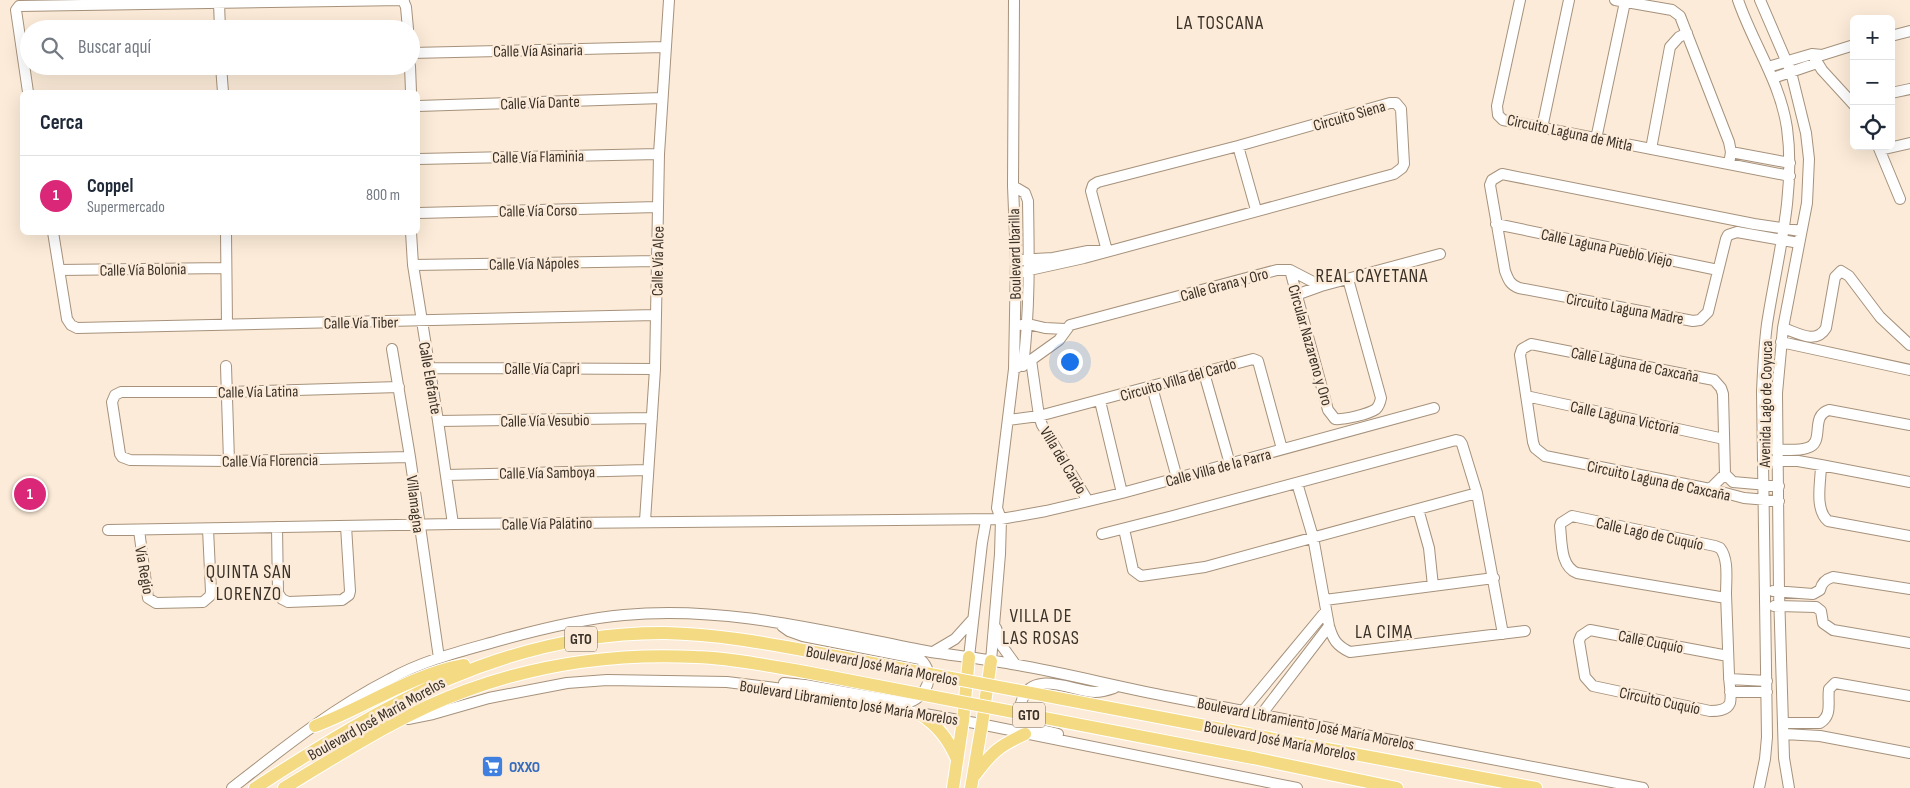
<!DOCTYPE html>
<html lang="es">
<meta charset="utf-8">
<style>
body{margin:0;font-family:"Sofia Sans Condensed",sans-serif;background:#f6f6f7;color:#1f2937}
.controls{position:absolute;right:15px;top:15px;display:grid;overflow:hidden;border-radius:8px;box-shadow:0 5px 20px #0002}
.controls button{width:45px;height:45px;display:grid;place-items:center;padding:0;border:0;border-bottom:1px solid #e0e1e3;background:#fff;color:#1f2937;font:25px sans-serif}
.you{position:absolute;left:1069px;top:361px;width:18px;height:18px;margin:-12px;border:4px solid #fff;border-radius:50%;background:#1a73e8;box-shadow:0 0 0 8px #1a73e833}
.badge{display:grid;place-items:center;width:32px;height:32px;border-radius:50%;background:#db2777;color:#fff;font-size:16px;font-weight:700}
.pin{position:absolute;translate:-50% -50%;border:2px solid #fff;box-shadow:0 1px 5px #0006}
.list{margin:0;padding:0;list-style:none}
h2{display:flex;justify-content:space-between;align-items:center;height:65px;margin:0;padding:0 20px;font-size:21px}
h2 small{font-size:16px;font-weight:400;color:#747a83}
.list li{display:grid;grid-template-columns:32px 1fr auto;gap:15px;align-items:center;box-sizing:border-box;height:80px;padding:0 20px;border-top:1px solid #e0e1e3}
.list b{display:block;font-size:19px;white-space:nowrap}
.list p{margin:0;font-size:16px;white-space:nowrap;color:#747a83}
.list em{font-size:16px;font-style:normal;color:#747a83}
.icon{flex:none;width:28px;height:28px;fill:none;stroke:currentColor;stroke-width:2;stroke-linecap:round;stroke-linejoin:round}
.map{position:relative;flex:none;width:1910px;height:788px;overflow:hidden}
.search{position:absolute;background:#fff;box-shadow:0 5px 20px #0002;left:20px;top:20px;width:400px;height:55px;display:flex;align-items:center;gap:12px;box-sizing:border-box;padding:0 18px;border-radius:28px;color:#747a83;font-size:19px}
.panel{position:absolute;background:#fff;box-shadow:0 5px 20px #0002;left:20px;top:90px;width:400px;height:145px;border-radius:8px}
.map>svg:first-child{display:block}
.lines{fill:none;stroke-linecap:round;stroke-linejoin:round}
.minor-casing{stroke:#a6927c;stroke-width:12}
.major-casing{stroke:#fff;stroke-width:14}
.minor{stroke:#fff;stroke-width:10}
.major{stroke:#f4da83;stroke-width:12}
.major-bridge-casing{stroke:#fff;stroke-width:14;stroke-linecap:butt}
.major-bridge{stroke:#f4da83;stroke-width:12}
.labels{text-anchor:middle;stroke-width:5;stroke-linejoin:round;paint-order:stroke}
.shield{fill:#fcebd8;stroke:#74695d;stroke-width:1}
.shield-label{font-size:15px;font-weight:bold;fill:#3a3128}
.street-label{font-size:16px;fill:#3a3128;stroke:#fcebd8}
.shop-label{font-size:16px;font-weight:bold;fill:#366cbe;stroke:#fcebd8;text-anchor:start}
.quarter-label{font-size:19px;letter-spacing:1px;fill:#3a3128;stroke:#fcebd8}
</style>
<div class="map">
<svg width="1910" height="788" viewBox="0 0 1910 788">
<rect width="100%" height="100%" fill="#fcebd8"/>
<g class="lines">
<defs>
<path id="minor" d="M403,0L406,7L408,29
M1520,0L1497,106L1498,115L1503,120L1790,176
M1615,0L1672,10L1680,16L1729,142L1731,152L1729,164
M1738,0C1753,44 1780,81 1787,128C1796,193 1777,259 1767,324C1764,347 1763,369 1762,392L1767,737L1765,759L1759,788
M1760,0L1791,72L1806,133L1809,159L1807,203L1783,328L1777,393L1779,592L1784,758L1789,788
M219,3L220,29
M1891,36L1910,31
M411,53L665,47
M1812,54L1822,70L1854,105
M221,66L223,92
M410,66L411,92
M1768,67L1812,54L1822,55L1854,45
M1773,78L1817,63
M28,92L16,10L19,6L404,0
M1891,93L1910,89
M418,106L662,98
M1542,128L1569,0
M1596,139L1625,2
M1238,146L1256,210
M1878,146L1900,199
M1651,149L1670,47L1679,37L1687,33
M1880,150L1910,143
M1731,152L1790,163
M418,159L659,154
M1013,186L1025,193L1028,201C1029,256 1030,311 1023,366
M418,213L658,207
M1496,224L1718,270
M53,232L67,319L71,325L77,328L656,315
M226,232L227,324
M411,232L413,265L438,421L453,524
M1799,243L1737,232L1728,235L1726,239L1708,312L1700,320L1693,321L1519,288C1510,285 1508,279 1505,271L1490,185L1492,180L1502,174L1754,224L1801,231
M1016,260L1053,258L1088,251H1107L1091,191L1093,185L1098,182L1238,146L1390,103H1396L1401,109L1404,164L1402,168L1394,174L1084,258L1016,273
M413,265L656,261
M59,270L226,268
M1290,270L1328,410L1335,419C1344,420 1369,414 1376,409C1379,406 1380,403 1381,398L1348,279
M1296,295L1321,286
M1022,325L1028,324L1045,328L1065,329
M1783,328C1798,333 1816,345 1826,328L1835,277L1841,271L1849,276L1880,317L1910,345
M1781,342L1910,370
M392,349L410,457L439,658
M1031,360L1039,416L1042,425L1088,501
M226,366L229,461
M429,368L655,369
M1014,369L1031,360L1059,340L1070,325L1277,270H1290L1321,286L1440,254
M1204,373L1230,464
M399,387L227,392H121L115,395L112,402L120,454L122,457L130,460L229,461L410,457
M1152,387L1177,478
M1526,396L1724,439
M1100,401L1122,493
M1008,420L1039,416L1253,359L1258,361L1282,449
M438,421L652,418
M1763,448C1776,449 1794,452 1807,448C1826,443 1809,416 1829,410L1910,425
M1773,461H1798L1821,465L1910,482
M1821,465C1821,481 1814,509 1828,521L1910,536
M446,475L647,470
M1297,483L1313,537L1329,626C1333,640 1337,646 1350,652L1525,631
M1779,486L1733,482L1725,474L1723,394L1721,388L1714,380L1531,344L1522,349L1520,355L1533,442L1535,448L1545,456L1710,489L1744,498L1779,501
M1710,489L1725,474
M1418,509L1429,548L1433,586
M645,521L655,369L659,154L669,0
M277,527L278,593L282,599L288,602L342,600L349,595L350,591L346,526
M1124,529L1133,570L1141,576L1205,567L1477,493
M108,530L453,524L1001,519L1046,511L1122,493L1434,408
M139,530L148,598L156,603L203,602L210,596L211,592L208,529
M1102,534L1173,516L1456,440L1460,441L1462,444L1477,493L1503,634
M1773,591L1813,594L1820,590C1822,582 1826,579 1833,577L1910,589
M1726,598L1577,573C1560,566 1562,542 1560,526L1561,523L1572,516L1715,546L1720,548C1729,559 1726,580 1726,594C1727,621 1728,648 1729,675C1729,683 1732,695 1730,703C1727,711 1717,711 1710,711L1593,686L1585,677L1579,641L1581,636L1590,630L1728,656
M1325,600L1494,578
M1774,606L1816,607L1821,611L1823,623L1833,630L1910,643
M782,626L789,631L803,636L920,659C937,674 927,698 906,703L805,685L784,683
M996,628L1002,646L1015,664
M933,652L955,639L973,619
M969,657L982,543L986,521
M991,661L1000,554L1001,519L997,508L1014,369L1016,260L1013,186L1014,0
M1729,679L1767,681
M1730,692H1767
M1243,711L1326,611
M1261,715L1329,626
M408,719L433,714L489,698L567,683L607,680L727,682L791,690L975,723L1297,788
M1783,723H1820C1833,715 1827,702 1829,689L1835,683L1910,696
M1058,734C1047,731 1032,730 1025,722C1020,716 1019,707 1022,700C1033,669 1072,691 1095,692C1102,692 1108,690 1114,688
M1784,734L1820,736L1910,753
M232,788C282,749 333,708 390,679C422,661 458,652 494,642C536,630 580,619 624,615C728,605 830,633 931,652C958,656 985,659 1012,664C1065,673 1118,687 1171,697C1328,728 1486,758 1643,788"/>
<path id="major" d="M920,714C938,726 948,739 957,759
M315,726C366,707 410,675 464,665
M1258,736L1536,788
M1253,758L1397,788
M975,775C992,752 999,746 1025,734
M255,788C383,705 506,632 665,633C716,634 765,643 814,652
M284,788C342,753 401,714 465,691C538,664 618,653 696,657C732,658 769,666 805,672
M953,788L963,721L969,657
M971,788L982,724L991,661"/>
</defs>
<!-- minor casing -->
<use href="#minor" class="minor-casing"/>
<!-- major casing -->
<use href="#major" class="major-casing"/>
<!-- minor -->
<use href="#minor" class="minor"/>
<!-- major -->
<use href="#major" class="major"/>
<defs>
<path id="major-bridge" d="M814,652L1258,736
M805,672L1253,758"/>
</defs>
<!-- major-bridge casing -->
<use href="#major-bridge" class="major-bridge-casing"/>
<!-- major-bridge -->
<use href="#major-bridge" class="major-bridge"/>
</g>
<!-- icons -->
<defs>
<symbol id="supermarket-square" viewBox="-11 -11 22 22"><rect x="-9" y="-9" width="18" height="18" rx="4" fill="#3f7fe0" stroke="#fcebd8"/><path d="M-6-5.5h2.5l.6 2H6L4.5 2H-2.5L-4.4-4H-6ZM-1.5 3.2a1.3 1.3 0 1 0 .1 0ZM3 3.2a1.3 1.3 0 1 0 .1 0Z" fill="#fff"/></symbol>
</defs>
<g fill-rule="evenodd">
<use href="#supermarket-square" x="480" y="754" width="25" height="25"/>
</g>
<g class="labels">
<!-- shield labels -->
<g class="shield">
<rect x="565" y="626.5" width="32" height="25" rx="4"/>
<rect x="1013" y="702.5" width="32" height="25" rx="4"/>
</g>
<g class="shield-label">
<text x="581" y="644">GTO</text>
<text x="1029" y="720">GTO</text>
</g>
<!-- street labels -->
<g class="street-label">
<text transform="translate(538 50) rotate(-1)" y="6">Calle Vía Asinaria</text>
<text transform="translate(540 102) rotate(-2)" y="6">Calle Vía Dante</text>
<text transform="translate(1349 115) rotate(-16)" y="6">Circuito Siena</text>
<text transform="translate(1570 132) rotate(12)" y="6">Circuito Laguna de Mitla</text>
<text transform="translate(538 156) rotate(-1)" y="6">Calle Vía Flaminia</text>
<text transform="translate(538 210) rotate(-1)" y="6">Calle Vía Corso</text>
<text transform="translate(1607 247) rotate(12)" y="6">Calle Laguna Pueblo Viejo</text>
<text transform="translate(1014 254) rotate(-91)" y="6">Boulevard Ibarilla</text>
<text transform="translate(657 261) rotate(-89)" y="6">Calle Vía Alce</text>
<text transform="translate(534 263) rotate(-1)" y="6">Calle Vía Nápoles</text>
<text transform="translate(143 269) rotate(-1)" y="6">Calle Vía Bolonia</text>
<text transform="translate(1224 284) rotate(-15)" y="6">Calle Grana y Oro</text>
<text transform="translate(1625 308) rotate(10)" y="6">Circuito Laguna Madre</text>
<text transform="translate(361 322) rotate(-1)" y="6">Calle Vía Tiber</text>
<text transform="translate(1311 345) rotate(74)" y="6">Circular Nazareno y Oro</text>
<text transform="translate(1635 364) rotate(11)" y="6">Calle Laguna de Caxcaña</text>
<text x="542" y="374">Calle Vía Capri</text>
<text transform="translate(431 378) rotate(80)" y="6">Calle Elefante</text>
<text transform="translate(1178 379) rotate(-16)" y="6">Circuito Villa del Cardo</text>
<text transform="translate(258 391) rotate(-1)" y="6">Calle Vía Latina</text>
<text transform="translate(1765 404) rotate(-89)" y="6">Avenida Lago de Coyuca</text>
<text transform="translate(1625 417) rotate(12)" y="6">Calle Laguna Victoria</text>
<text transform="translate(545 420) rotate(-1)" y="6">Calle Vía Vesubio</text>
<text transform="translate(270 460) rotate(-1)" y="6">Calle Vía Florencia</text>
<text transform="translate(1064 460) rotate(59)" y="6">Villa del Cardo</text>
<text transform="translate(1218 467) rotate(-15)" y="6">Calle Villa de la Parra</text>
<text transform="translate(547 472) rotate(-1)" y="6">Calle Vía Samboya</text>
<text transform="translate(1659 480) rotate(12)" y="6">Circuito Laguna de Caxcaña</text>
<text transform="translate(416 504) rotate(83)" y="6">Villamagna</text>
<text transform="translate(547 523) rotate(-1)" y="6">Calle Vía Palatino</text>
<text transform="translate(1650 533) rotate(12)" y="6">Calle Lago de Cuquío</text>
<text transform="translate(145 570) rotate(80)" y="6">Vía Regio</text>
<text transform="translate(1651 641) rotate(11)" y="6">Calle Cuquío</text>
<text transform="translate(882 665) rotate(11)" y="6">Boulevard José María Morelos</text>
<text transform="translate(1660 700) rotate(12)" y="6">Circuito Cuquío</text>
<text transform="translate(849 702) rotate(9)" y="6">Boulevard Libramiento José María Morelos</text>
<text transform="translate(376 718) rotate(-29)" y="6">Boulevard José María Morelos</text>
<text transform="translate(1306 723) rotate(11)" y="6">Boulevard Libramiento José María Morelos</text>
<text transform="translate(1280 740) rotate(11)" y="6">Boulevard José María Morelos</text>
</g>
<!-- shop labels -->
<g class="shop-label">
<text x="509" y="772">OXXO</text>
</g>
<!-- quarter labels -->
<g class="quarter-label">
<text x="1220" y="29">LA TOSCANA</text>
<text x="1372" y="282">REAL CAYETANA</text>
<text x="249" y="578">QUINTA SAN<tspan x="249" dy="22">LORENZO</tspan></text>
<text x="1041" y="622">VILLA DE<tspan x="1041" dy="22">LAS ROSAS</tspan></text>
<text x="1384" y="638">LA CIMA</text>
</g>
</g>
</svg>
<div class="controls">
<button>+</button>
<button>−</button>
<button><svg class="icon" aria-label="locate" viewBox="0 0 24 24"><circle cx="12" cy="12" r="6"/><path d="M12 2v4M12 18v4M2 12h4M18 12h4"/></svg></button>
</div>
<div class="you"></div>
<div class="pin badge" style="left:30px;top:494px">1</div>
<div class="search"><svg class="icon" aria-label="search" viewBox="0 0 24 24"><circle cx="10" cy="10" r="6"/><path d="M15 15l6 6"/></svg>Buscar aquí</div>
<section class="panel">
<h2>Cerca<small></small></h2>
<ul class="list">
<li><span class="badge">1</span><div><b>Coppel</b><p>Supermercado</p></div><em>800 m</em></li>
</ul>
</section>
</div>
